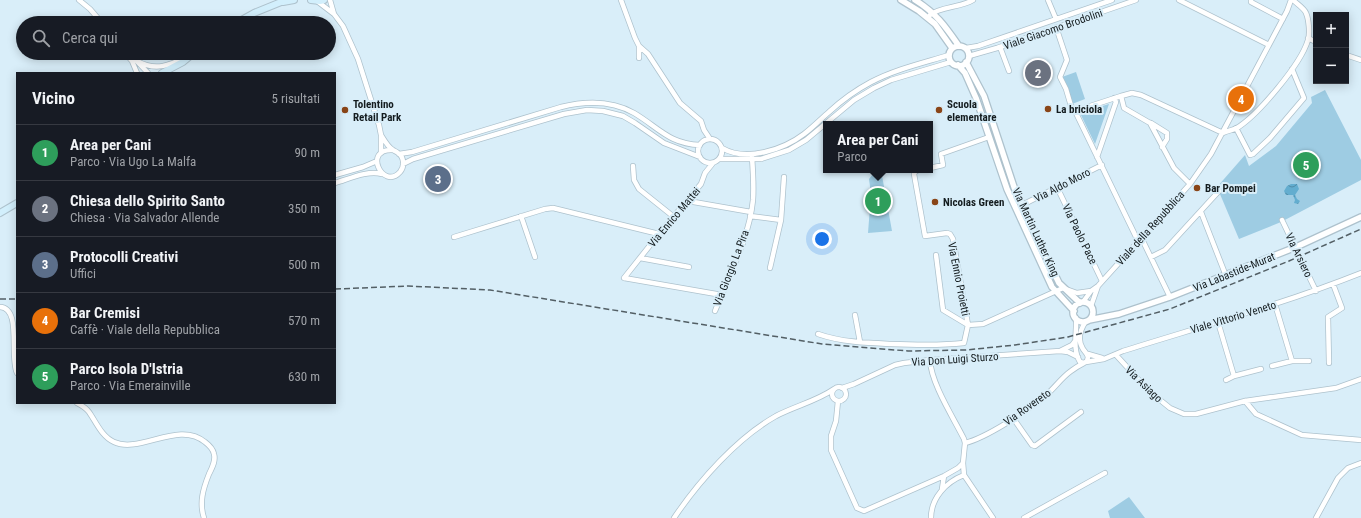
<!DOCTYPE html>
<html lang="it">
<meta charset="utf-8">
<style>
body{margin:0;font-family:"Roboto Condensed",sans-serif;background:#242831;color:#f1f3f6}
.controls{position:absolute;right:12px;top:12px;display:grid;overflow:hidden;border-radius:0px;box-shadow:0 2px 10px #0003}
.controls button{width:36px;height:36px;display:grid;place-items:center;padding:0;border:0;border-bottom:1px solid #363941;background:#171b24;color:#f1f3f6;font:20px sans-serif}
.you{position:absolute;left:822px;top:239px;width:14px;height:14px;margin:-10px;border:3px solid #fff;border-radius:50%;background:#1a73e8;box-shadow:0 0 0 6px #1a73e833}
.badge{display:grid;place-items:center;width:26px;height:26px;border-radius:50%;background:#c2a592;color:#fff;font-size:13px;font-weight:700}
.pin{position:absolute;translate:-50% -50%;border:2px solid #fff;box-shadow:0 1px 4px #0006}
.popup{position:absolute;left:823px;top:121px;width:110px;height:52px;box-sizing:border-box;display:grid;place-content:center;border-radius:0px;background:#171b24;filter:drop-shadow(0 1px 3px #0005);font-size:13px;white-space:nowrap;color:#9ea1a6}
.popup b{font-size:15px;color:#f1f3f6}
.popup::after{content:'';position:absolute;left:50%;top:100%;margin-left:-8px;border:8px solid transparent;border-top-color:#171b24}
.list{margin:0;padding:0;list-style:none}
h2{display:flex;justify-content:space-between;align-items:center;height:52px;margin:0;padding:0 16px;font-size:17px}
h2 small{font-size:13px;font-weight:400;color:#9ea1a6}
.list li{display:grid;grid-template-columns:26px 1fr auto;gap:12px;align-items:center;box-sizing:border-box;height:56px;padding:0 16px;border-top:1px solid #363941}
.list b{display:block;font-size:15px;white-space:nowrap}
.list p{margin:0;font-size:13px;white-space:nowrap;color:#9ea1a6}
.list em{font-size:13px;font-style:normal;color:#9ea1a6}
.icon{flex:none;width:22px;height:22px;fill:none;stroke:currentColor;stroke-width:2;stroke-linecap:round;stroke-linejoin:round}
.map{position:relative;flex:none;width:1361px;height:518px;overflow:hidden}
.search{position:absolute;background:#171b24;box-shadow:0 2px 10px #0003;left:16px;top:16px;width:320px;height:44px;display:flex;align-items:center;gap:10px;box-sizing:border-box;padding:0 14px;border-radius:22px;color:#9ea1a6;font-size:15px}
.panel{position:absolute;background:#171b24;box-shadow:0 2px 10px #0003;left:16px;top:72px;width:320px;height:332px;border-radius:0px}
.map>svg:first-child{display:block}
.green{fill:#9ecce3}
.water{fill:url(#water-waves)}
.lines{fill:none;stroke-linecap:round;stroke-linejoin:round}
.minor-casing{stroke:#aec2cd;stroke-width:6}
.tertiary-casing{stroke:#aec2cd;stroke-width:8}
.secondary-casing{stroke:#aec2cd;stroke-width:8}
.minor{stroke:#fff;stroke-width:4.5}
.tertiary{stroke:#fff;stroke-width:5.5}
.secondary{stroke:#d2effc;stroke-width:6}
.rail{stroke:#535f65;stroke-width:1.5;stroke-dasharray:6 3;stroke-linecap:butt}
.poi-dot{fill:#894518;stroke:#d9eef9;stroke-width:1.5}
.labels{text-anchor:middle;stroke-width:4;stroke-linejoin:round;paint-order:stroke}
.street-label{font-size:11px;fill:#141c1f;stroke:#d9eef9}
.poi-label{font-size:11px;font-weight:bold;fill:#141c1f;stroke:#d9eef9;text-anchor:start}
</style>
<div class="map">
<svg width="1361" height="518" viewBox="0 0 1361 518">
<defs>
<pattern id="water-waves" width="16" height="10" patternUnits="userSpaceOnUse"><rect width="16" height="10" fill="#63adcf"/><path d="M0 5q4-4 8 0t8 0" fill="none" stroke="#508ca7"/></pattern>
</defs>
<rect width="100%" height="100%" fill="#d9eef9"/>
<!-- green -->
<path class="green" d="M1076,72L1085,99L1072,104L1062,77Z
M1325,90L1361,160V180L1281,222L1239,239L1217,187L1245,155L1249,166L1276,146L1312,103L1311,97Z
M1109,104L1095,144L1080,113Z
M876,170H881L892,231L868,233L871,194L869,179Z
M1129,497L1145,518H1110L1108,511Z"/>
<!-- water -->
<path class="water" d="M1291,184H1297L1299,189L1295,195L1297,199L1300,201L1298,204L1294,203L1295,200L1293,195H1286L1284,191L1287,186Z"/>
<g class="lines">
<defs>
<path id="minor" d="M79,0L90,9L102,23
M330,0L334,14L343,26L358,59L379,125L381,135V153
M621,0L635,38L639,46L648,54L680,103L701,121L704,130L710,139
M1048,0L1056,19
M1179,0L1269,45
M1251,0V2L1283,19
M317,1L334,14
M930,15C941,6 960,8 973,0
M1056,27L1067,60L1060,77L1066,89L1071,106L1075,111L1138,241
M1308,38L1316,42
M639,46V58
M1000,47L1009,71
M966,48L978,46L1112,0
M125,53L132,61L137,73
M129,53L148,73
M1346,55L1361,60
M969,56L997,48L1136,0
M137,61C155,71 169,66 186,57
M1121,96L1124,108L1150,123L1174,168L1190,184
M1075,111L1121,96L1132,93L1141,95L1223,133C1227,131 1233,130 1237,128C1258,115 1301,64 1308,40C1310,34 1309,20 1306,13C1304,8 1297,4 1293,0
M1151,123L1167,133V139L1162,147
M1236,128L1250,155L1253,154L1270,138L1304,98L1292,69
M381,135C384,140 388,147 393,150C394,151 396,151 398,153C404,157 405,166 400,172C383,191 362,148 393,150
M698 151a12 12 0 1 1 24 0a12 12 0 1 1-24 0Z
M722,148C746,162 783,150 804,134C813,127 821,119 829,112C842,100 856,90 871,82C896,69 923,63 949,55
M399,154L412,152L561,107C585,101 611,100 634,113C658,127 669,144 700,145
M1097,157L1116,102L1114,98
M719,159H761L789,150L806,140L854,100L874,88L891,80L951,62
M403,164L413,159L564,114L587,110L603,111L623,116L635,123L664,143L700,157
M633,166L634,180L639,189L674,217
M930,168L943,165L941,154L989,137
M335,175L363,167L377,161
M335,183C349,179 367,170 382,174
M1057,187L1102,281
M688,201L751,212
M1022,205L1102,165
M1201,212L1226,276
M521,216L535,257
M750,216L781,220
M1282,220L1316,291
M454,237L545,209L553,208L659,234
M1141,237L1170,297
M936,255L943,310L968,325
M1151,257L1165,250L1219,191
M640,258L689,267
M770,268L781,220L784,177
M624,278L659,234L701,184L705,173L713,163
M624,278L722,295
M1083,302L1091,291L1098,286L1190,184L1211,154L1287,11L1291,0
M1275,304L1292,361
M1091,306L1098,286
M0,307C22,308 9,356 17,373
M715,311C729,276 749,239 753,200C754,186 753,171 752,157
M855,315L860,342
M1076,318C1077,333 1072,349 1080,362L1084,363L1087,361L1088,357C1087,353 1085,352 1083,349C1077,340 1080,330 1086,321
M1218,322L1234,376
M968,325L983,324L1063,288L1077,293L1091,291
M818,334C841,342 866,343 890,344C915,345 939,346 964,343L968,325L953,239L950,234L947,233L925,236L914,174L915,172L918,170
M1060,351L1072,345L1075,341
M1088,354L1102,358
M1116,355L1149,391L1170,408L1184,414H1196L1245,401L1336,388L1361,379
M930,360C931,383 953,417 964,439L965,443L963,463L964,475L993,518
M1086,362L1104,359L1123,351C1203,326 1283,304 1361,273
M1329,363L1328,317L1342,308L1333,284
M1272,366L1292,361H1309
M1226,380L1234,376L1261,369
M832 394a7 7 0 1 1 14 0a7 7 0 1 1-14 0Z
M842,388L854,384L895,365L904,363L930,360L1060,351L1068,352L1078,357
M838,401L836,421L831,436V450L857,508L864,511L944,476L958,468L963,463
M1245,401L1256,414L1302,435L1361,440
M77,403C81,405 86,408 89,412C96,422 102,437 114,442C140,454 179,420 205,442C209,445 213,449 214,454C216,461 212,468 209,474C203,489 199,503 204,518
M1013,418L1032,445L1035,446L1081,412
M965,443C986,438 1027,411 1044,397C1054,389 1061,378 1071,371C1075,368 1080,365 1084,363
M942,489L944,476
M674,518C699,481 737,438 776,416C795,406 817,401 834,389
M931,518C931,498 946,482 964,475
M1024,518L1105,473
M1316,518L1338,478L1348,468L1361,463"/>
<path id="tertiary" d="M901,0L919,11L935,24L952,48
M915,0C936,13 945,26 959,46
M949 56a10 10 0 1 1 20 0a10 10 0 1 1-20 0Z
M966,62L984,96L1014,187L1039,242L1059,283L1080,303
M958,65L965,73L976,98L1007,189L1052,287L1074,311
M1073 312a10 10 0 1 1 20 0a10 10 0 1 1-20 0Z
M1089,320L1119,314L1170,297L1296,247L1361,217"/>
<path id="secondary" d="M311,0L320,1L324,0
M283,2L294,0
M236,23L254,13L286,0
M162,73L183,62L194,53
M0,213L17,203"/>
</defs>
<!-- minor casing -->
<use href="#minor" class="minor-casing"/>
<!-- tertiary casing -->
<use href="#tertiary" class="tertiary-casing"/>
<!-- secondary casing -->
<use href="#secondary" class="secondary-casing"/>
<!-- minor -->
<use href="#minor" class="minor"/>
<!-- tertiary -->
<use href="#tertiary" class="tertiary"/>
<!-- secondary -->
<use href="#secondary" class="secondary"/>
<!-- rail -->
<path class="rail" d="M335,289L408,286L490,290L822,344L908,351L966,350L1015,345L1068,337L1170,309L1289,261L1361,229
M0,299H17"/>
</g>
<!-- markers -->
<g class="poi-dot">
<circle cx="1048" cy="109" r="4"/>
<circle cx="345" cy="110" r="4"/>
<circle cx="939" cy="110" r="4"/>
<circle cx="1197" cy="188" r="4"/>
<circle cx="935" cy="202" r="4"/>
</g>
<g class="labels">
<!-- street labels -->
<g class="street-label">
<text transform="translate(1053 29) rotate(-19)" y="4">Viale Giacomo Brodolini</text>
<text transform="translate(1062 185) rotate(-27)" y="4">Via Aldo Moro</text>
<text transform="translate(674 217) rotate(-50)" y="4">Via Enrico Mattei</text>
<text transform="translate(1150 228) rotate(-48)" y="4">Viale della Repubblica</text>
<text transform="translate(1036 232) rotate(65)" y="4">Via Martin Luther King</text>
<text transform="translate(1080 234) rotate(64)" y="4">Via Paolo Pace</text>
<text transform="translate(1299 255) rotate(64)" y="4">Via Arsiero</text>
<text transform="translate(731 268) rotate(-69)" y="4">Via Giorgio La Pira</text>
<text transform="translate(1234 272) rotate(-22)" y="4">Via Labastide-Murat</text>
<text transform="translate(959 279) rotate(79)" y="4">Via Ennio Proietti</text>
<text transform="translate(1233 317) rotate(-17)" y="4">Viale Vittorio Veneto</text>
<text transform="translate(955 359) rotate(-4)" y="4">Via Don Luigi Sturzo</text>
<text transform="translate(1144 384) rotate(44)" y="4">Via Asiago</text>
<text transform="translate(1027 407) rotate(-35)" y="4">Via Rovereto</text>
</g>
<!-- poi labels -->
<g class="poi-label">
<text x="353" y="108">Tolentino<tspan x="353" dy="13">Retail Park</tspan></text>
<text x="947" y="108">Scuola<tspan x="947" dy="13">elementare</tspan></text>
<text x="1056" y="113">La briciola</text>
<text x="1205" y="192">Bar Pompei</text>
<text x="943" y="206">Nicolas Green</text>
</g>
</g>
</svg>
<div class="controls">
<button>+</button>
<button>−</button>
</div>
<div class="you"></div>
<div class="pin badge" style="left:878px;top:201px;background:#2e9e5b">1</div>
<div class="popup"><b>Area per Cani</b>Parco</div>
<div class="pin badge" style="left:1038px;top:73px;background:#6b7280">2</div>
<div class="pin badge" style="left:438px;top:179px;background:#5c6f8a">3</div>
<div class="pin badge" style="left:1241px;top:99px;background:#e8710a">4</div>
<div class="pin badge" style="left:1306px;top:165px;background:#2e9e5b">5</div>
<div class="search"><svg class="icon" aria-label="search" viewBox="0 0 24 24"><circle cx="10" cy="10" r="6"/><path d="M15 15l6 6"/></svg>Cerca qui</div>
<section class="panel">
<h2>Vicino<small>5 risultati</small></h2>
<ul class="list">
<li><span class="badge" style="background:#2e9e5b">1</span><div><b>Area per Cani</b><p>Parco · Via Ugo La Malfa</p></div><em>90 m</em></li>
<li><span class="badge" style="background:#6b7280">2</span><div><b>Chiesa dello Spirito Santo</b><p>Chiesa · Via Salvador Allende</p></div><em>350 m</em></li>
<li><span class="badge" style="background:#5c6f8a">3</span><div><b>Protocolli Creativi</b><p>Uffici</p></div><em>500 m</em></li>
<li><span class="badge" style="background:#e8710a">4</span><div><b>Bar Cremisi</b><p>Caffè · Viale della Repubblica</p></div><em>570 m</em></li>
<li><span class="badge" style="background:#2e9e5b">5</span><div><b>Parco Isola D'Istria</b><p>Parco · Via Emerainville</p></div><em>630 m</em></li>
</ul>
</section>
</div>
